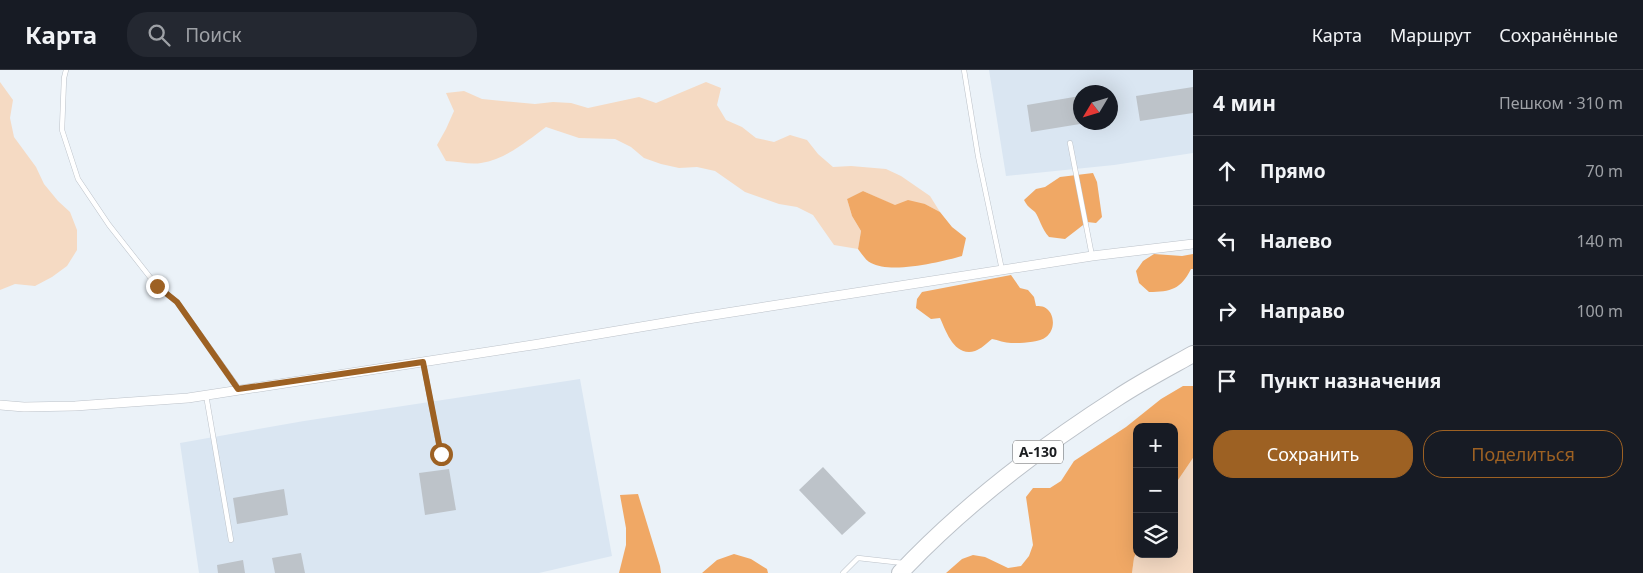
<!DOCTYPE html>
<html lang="ru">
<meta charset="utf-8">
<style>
body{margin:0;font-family:"Noto Sans",sans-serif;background:#242831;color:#f1f3f6}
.controls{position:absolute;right:15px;bottom:15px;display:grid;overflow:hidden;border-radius:10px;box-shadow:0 5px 20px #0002}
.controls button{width:45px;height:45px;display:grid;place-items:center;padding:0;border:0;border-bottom:1px solid #363941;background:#171b24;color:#f1f3f6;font:25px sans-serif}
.compass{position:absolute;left:1073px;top:15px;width:45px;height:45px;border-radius:50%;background:#171b24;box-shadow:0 5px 20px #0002;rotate:232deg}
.stop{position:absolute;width:15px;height:15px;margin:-11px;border:4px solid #9d6123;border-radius:50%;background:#fff}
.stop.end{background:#9d6123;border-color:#fff;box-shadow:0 1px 5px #0008}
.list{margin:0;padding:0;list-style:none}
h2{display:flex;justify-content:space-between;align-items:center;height:65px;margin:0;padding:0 20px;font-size:21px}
h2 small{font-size:16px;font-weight:400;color:#9ea1a6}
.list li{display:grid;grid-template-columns:32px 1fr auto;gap:15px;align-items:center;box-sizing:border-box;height:70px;padding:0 20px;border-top:1px solid #363941}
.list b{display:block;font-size:19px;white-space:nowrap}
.list em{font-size:16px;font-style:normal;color:#9ea1a6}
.actions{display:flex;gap:10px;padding:15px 20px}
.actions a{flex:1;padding:11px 0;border:1px solid #9d6123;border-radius:20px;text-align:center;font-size:18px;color:#9d6123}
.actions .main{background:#9d6123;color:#fff}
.icon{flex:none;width:28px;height:28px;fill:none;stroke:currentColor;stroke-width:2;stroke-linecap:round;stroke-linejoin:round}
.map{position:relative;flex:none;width:1193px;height:503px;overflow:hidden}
header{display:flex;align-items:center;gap:30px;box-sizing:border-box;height:70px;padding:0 25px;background:#171b24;border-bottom:1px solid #363941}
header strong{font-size:24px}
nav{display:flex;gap:28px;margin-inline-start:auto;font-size:18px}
.search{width:350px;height:45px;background:#242831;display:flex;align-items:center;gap:12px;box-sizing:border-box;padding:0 18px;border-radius:20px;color:#9ea1a6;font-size:19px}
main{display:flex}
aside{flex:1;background:#171b24}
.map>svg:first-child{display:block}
.built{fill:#dae6f2;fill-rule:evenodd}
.green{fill:#f5dac3}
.forest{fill:#f0a865}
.building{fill:#bdc3c9}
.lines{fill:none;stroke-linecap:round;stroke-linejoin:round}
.lane-casing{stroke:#bcc2c9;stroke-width:5.5}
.street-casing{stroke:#bcc2c9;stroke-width:10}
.highway-casing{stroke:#bcc2c9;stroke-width:18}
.lane{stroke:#fff;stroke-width:4.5}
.street{stroke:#fff;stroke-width:9}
.highway{stroke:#fff;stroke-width:16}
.route{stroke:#9d6123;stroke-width:6}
.labels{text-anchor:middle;stroke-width:4.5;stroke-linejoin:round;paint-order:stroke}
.shield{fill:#fefefe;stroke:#5e6062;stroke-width:1}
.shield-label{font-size:14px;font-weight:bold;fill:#1a1c1f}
</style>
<header>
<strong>Карта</strong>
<div class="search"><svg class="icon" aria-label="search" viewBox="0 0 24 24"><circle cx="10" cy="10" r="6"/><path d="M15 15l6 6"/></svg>Поиск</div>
<nav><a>Карта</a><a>Маршрут</a><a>Сохранённые</a></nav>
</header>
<main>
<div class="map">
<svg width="1193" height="503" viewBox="0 0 1193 503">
<rect width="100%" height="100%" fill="#ebf2f8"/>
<!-- built -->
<path class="built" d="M989,0H1193V83L1114,95L1006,106ZM1080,22H1110V52H1080Z
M580,309L612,486L539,503H199L180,373L304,351Z"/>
<!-- green -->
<path class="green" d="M0,12L13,30L10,48L14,67L36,97L44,114L58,131L70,142L77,160V180L67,196L52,207L35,216L15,214L0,220Z
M706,12L721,18L717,35L726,50L742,57L756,68L774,72L790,65L807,70L818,84L833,97L851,96L886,99L901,106L930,126L940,142L925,134L896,136L863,121L847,129L852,146L861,161L858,179L834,175L813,145L797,137L779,134L745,122L715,101L697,97L679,98L661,94L644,88L631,77L615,69L579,68L546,57C527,71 506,89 481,93C470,95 457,91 446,91L437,75L446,59L454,41L446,23L464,21L482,29L535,34L553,32L571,33L588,38L639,27L656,33Z
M1193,388V503H1132L1134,488L1137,481V484H1174V416Z"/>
<!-- forest -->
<path class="forest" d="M1093,103L1097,112L1102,147L1096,153L1087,152L1065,169L1049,167C1042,160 1039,147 1035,142C1030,138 1027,136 1024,130L1036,119L1045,117L1060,107Z
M863,121L895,135L908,130L925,134L940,142L952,157L966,168L962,186C941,192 891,204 871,193C866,191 862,184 858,179L861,161L852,146L847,129Z
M1154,184L1182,186L1193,184V199H1191C1181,219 1171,222 1149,222L1139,213L1136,201L1143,191Z
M1011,205L1020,218L1028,220L1034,227L1036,236C1039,236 1042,236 1044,237C1055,242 1056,260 1046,267C1039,273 1020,273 1011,273C1005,273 998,270 992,269C987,273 981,279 975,281C954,287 946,261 940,248L931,249L916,238L917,229L922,222Z
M1183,316H1193V388L1174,416V357H1137V481L1134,488L1132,503H946L962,489L973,485L985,487L1008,498L1021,496L1029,486L1033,475L1026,427L1033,418H1050L1061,411L1074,391L1126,357L1161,329Z
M638,424L660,496L661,503H619L626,475V458L620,425Z
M734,484L751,489L767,499L768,503H702L717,490Z"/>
<!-- building -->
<path class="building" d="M1193,17V43L1140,51L1136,26Z
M1080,26V54L1031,62L1027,35Z
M823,397L866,443L842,465L799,420Z
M449,399L456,440L425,445L419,403Z
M284,419L288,445L237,454L233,428Z
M301,483L305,503H275L272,488Z
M243,490L245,503H218L217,495Z"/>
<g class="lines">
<defs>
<path id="lane" d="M66,0L64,8L62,60L78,109L109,155L157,216L177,232L239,319
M964,0L978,86L1002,200
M1070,73L1092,186
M423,292L441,385
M206,325L231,470
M843,503L858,488L903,493"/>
<path id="street" d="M0,335L24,337L75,336L188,328L539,274L694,248L1092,186L1193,174"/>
<path id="highway" d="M900,503C964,435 1039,378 1117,328C1141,312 1168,298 1193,284"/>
</defs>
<!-- lane casing -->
<use href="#lane" class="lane-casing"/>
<!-- street casing -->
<use href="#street" class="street-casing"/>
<!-- highway casing -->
<use href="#highway" class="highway-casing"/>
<!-- lane -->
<use href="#lane" class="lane"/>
<!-- street -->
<use href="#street" class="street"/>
<!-- highway -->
<use href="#highway" class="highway"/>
</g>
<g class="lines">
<!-- route -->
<path class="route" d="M157,216L177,232L238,319L423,292L441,384"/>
</g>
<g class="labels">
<!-- shield labels -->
<rect class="shield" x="1013" y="370.5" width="50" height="23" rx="4"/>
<g class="shield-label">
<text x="1038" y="387">А-130</text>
</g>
</g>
</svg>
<div class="controls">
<button>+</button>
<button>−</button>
<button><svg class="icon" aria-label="layers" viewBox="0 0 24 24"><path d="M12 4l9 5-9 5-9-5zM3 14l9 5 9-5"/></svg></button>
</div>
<svg class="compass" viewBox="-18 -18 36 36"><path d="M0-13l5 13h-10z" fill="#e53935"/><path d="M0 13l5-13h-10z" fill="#9ea1a6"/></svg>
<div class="stop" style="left:441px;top:384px"></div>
<div class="stop end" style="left:157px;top:216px"></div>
</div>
<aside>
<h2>4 мин<small>Пешком · 310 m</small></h2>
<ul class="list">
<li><svg class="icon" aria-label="ahead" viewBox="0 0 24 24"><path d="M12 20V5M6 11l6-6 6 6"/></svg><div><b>Прямо</b></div><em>70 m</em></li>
<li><svg class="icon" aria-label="left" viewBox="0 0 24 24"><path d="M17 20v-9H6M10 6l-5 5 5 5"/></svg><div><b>Налево</b></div><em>140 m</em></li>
<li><svg class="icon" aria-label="right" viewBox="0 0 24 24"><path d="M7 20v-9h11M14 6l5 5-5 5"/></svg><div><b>Направо</b></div><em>100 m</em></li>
<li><svg class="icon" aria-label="arrive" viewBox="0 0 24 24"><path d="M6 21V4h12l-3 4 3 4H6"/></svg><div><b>Пункт назначения</b></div></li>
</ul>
<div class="actions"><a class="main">Сохранить</a><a>Поделиться</a></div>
</aside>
</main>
